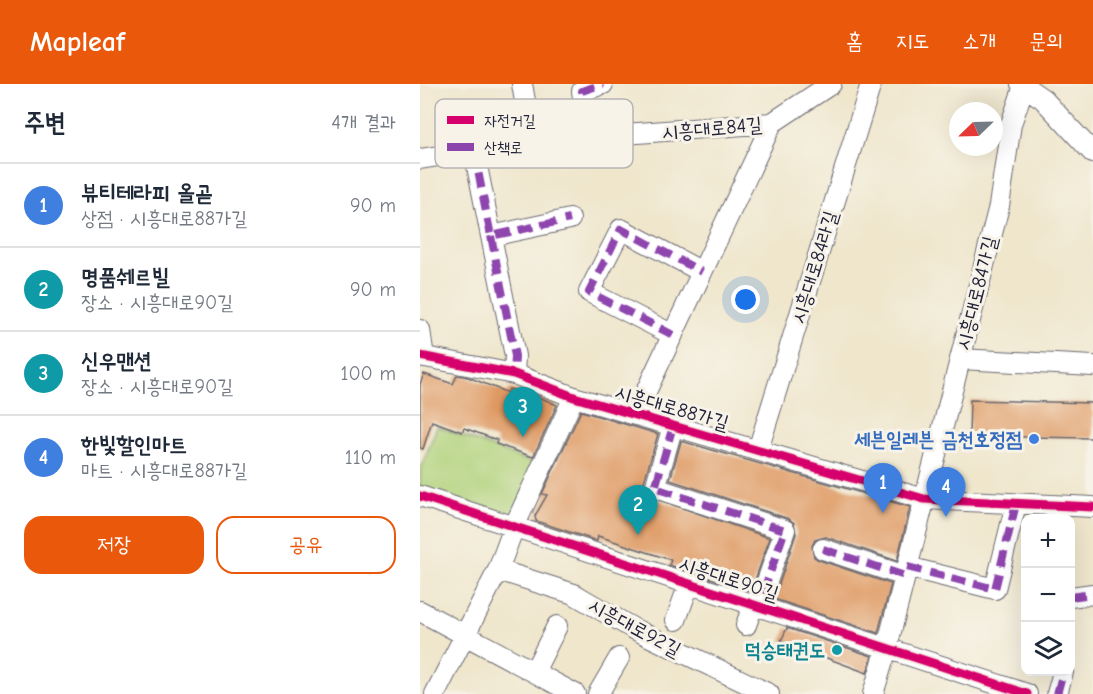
<!DOCTYPE html>
<html lang="ko">
<meta charset="utf-8">
<style>
body{margin:0;font-family:"Comic Neue","Poor Story",sans-serif;background:#f6f6f7;color:#1f2937}
.controls{position:absolute;right:18px;bottom:18px;display:grid;overflow:hidden;border-radius:12px;box-shadow:0 6px 24px #0002}
.controls button{width:54px;height:54px;display:grid;place-items:center;padding:0;border:0;border-bottom:2px solid #e0e1e3;background:#fff;color:#1f2937;font:30px sans-serif}
.compass{position:absolute;left:529px;top:18px;width:54px;height:54px;border-radius:50%;background:#fff;box-shadow:0 6px 24px #0002;rotate:247deg}
.you{position:absolute;left:326px;top:216px;width:21px;height:21px;margin:-15px;border:4px solid #fff;border-radius:50%;background:#1a73e8;box-shadow:0 0 0 9px #1a73e833}
.badge{display:grid;place-items:center;width:39px;height:39px;border-radius:50%;background:#ea580c;color:#fff;font-size:20px;font-weight:700}
.pin{position:absolute;translate:-50% -50px;filter:drop-shadow(0 2px 3px #0008)}
.pin::after{content:'';position:absolute;top:32px;width:21px;height:18px;background:inherit;clip-path:polygon(0 0,100% 0,50% 100%)}
.list{margin:0;padding:0;list-style:none}
h2{display:flex;justify-content:space-between;align-items:center;height:78px;margin:0;padding:0 24px;font-size:26px}
h2 small{font-size:20px;font-weight:400;color:#747a83}
.list li{display:grid;grid-template-columns:39px 1fr auto;gap:18px;align-items:center;box-sizing:border-box;height:84px;padding:0 24px;border-top:2px solid #e0e1e3}
.list b{display:block;font-size:22px;white-space:nowrap}
.list p{margin:0;font-size:20px;white-space:nowrap;color:#747a83}
.list em{font-size:20px;font-style:normal;color:#747a83}
.actions{display:flex;gap:12px;padding:18px 24px}
.actions a{flex:1;padding:14px 0;border:2px solid #ea580c;border-radius:18px;text-align:center;font-size:21px;color:#ea580c}
.actions .main{background:#ea580c;color:#fff}
.icon{flex:none;width:33px;height:33px;fill:none;stroke:currentColor;stroke-width:2;stroke-linecap:round;stroke-linejoin:round}
.map{position:relative;flex:none;width:673px;height:610px;overflow:hidden}
header{display:flex;align-items:center;gap:36px;box-sizing:border-box;height:84px;padding:0 30px;background:#ea580c;color:#fff}
header strong{font-size:28px}
nav{display:flex;gap:33px;margin-inline-start:auto;font-size:21px}
main{display:flex}
aside{flex:1;background:#fff}
.map>svg:first-child{display:block}
.green{fill:#b0d27a;stroke:#697a5a;stroke-width:1.5}
.building{fill:#df9962}
.lines{fill:none;stroke-linecap:round;stroke-linejoin:round}
.minor-casing{stroke:#6a676e;stroke-width:22}
.minor{stroke:#fff;stroke-width:20}
.quiet{stroke:#8e44ad;stroke-width:8;stroke-dasharray:15 8;stroke-linecap:butt}
.cycleway-casing{stroke:#f7f3e8;stroke-width:13}
.cycleway{stroke:#d6006c;stroke-width:9}
.shop-dot{fill:#3f7fe0;stroke:#f7f3e8;stroke-width:2}
.culture-dot{fill:#0f9aa8;stroke:#f7f3e8;stroke-width:2}
.labels{text-anchor:middle;stroke-width:6;stroke-linejoin:round;paint-order:stroke}
.street-label{font-size:20px;fill:#22223b;stroke:#f7f3e8}
.shop-label{font-size:20px;font-weight:bold;fill:#366cbe;stroke:#f7f3e8;text-anchor:end}
.culture-label{font-size:20px;font-weight:bold;fill:#0d838f;stroke:#f7f3e8;text-anchor:end}
.key{fill:#f7f3e8;stroke:#b7b4b4;stroke-width:1.5}
.key-label{font-size:16px;fill:#22223b}
</style>
<header>
<strong>Mapleaf</strong>
<nav><a>홈</a><a>지도</a><a>소개</a><a>문의</a></nav>
</header>
<main>
<aside>
<h2>주변<small>4개 결과</small></h2>
<ul class="list">
<li><span class="badge" style="background:#3f7fe0">1</span><div><b>뷰티테라피 올곧</b><p>상점 · 시흥대로88가길</p></div><em>90 m</em></li>
<li><span class="badge" style="background:#0f9aa8">2</span><div><b>명품쉐르빌</b><p>장소 · 시흥대로90길</p></div><em>90 m</em></li>
<li><span class="badge" style="background:#0f9aa8">3</span><div><b>신우맨션</b><p>장소 · 시흥대로90길</p></div><em>100 m</em></li>
<li><span class="badge" style="background:#3f7fe0">4</span><div><b>한빛할인마트</b><p>마트 · 시흥대로88가길</p></div><em>110 m</em></li>
</ul>
<div class="actions"><a class="main">저장</a><a>공유</a></div>
</aside>
<div class="map">
<svg width="673" height="610" viewBox="0 0 673 610">
<rect width="100%" height="100%" fill="#f7f3e8"/>
<filter id="ink" filterUnits="userSpaceOnUse"><feTurbulence type="fractalNoise" baseFrequency=".0167" numOctaves="2"/><feDisplacementMap in="SourceGraphic" scale="12" xChannelSelector="R" yChannelSelector="G"/><feConvolveMatrix kernelMatrix="1 2 1 2 8 2 1 2 1" color-interpolation-filters="sRGB"/></filter>
<filter id="wash" filterUnits="userSpaceOnUse"><feTurbulence type="fractalNoise" baseFrequency=".008" numOctaves="4" result="noise"/><feDisplacementMap in="SourceGraphic" scale="24" xChannelSelector="R" yChannelSelector="G"/><feGaussianBlur stdDeviation="1.35" result="paint"/><feColorMatrix in="noise" values="0 0 0 0 0 0 0 0 0 0 0 0 0 0 0 0 0 1.4 0 .05"/><feComposite in="paint" operator="in"/></filter>
<g filter="url(#wash)">
<rect width="100%" height="100%" fill="#efe6cc"/>
<!-- green -->
<path class="green" d="M17,342L116,380L89,441L0,410V387Z"/>
<g id="blocks">
<!-- building -->
<path class="building" d="M4,290L33,300L37,291L48,293L88,309L89,305L114,311L137,321L113,373L76,360L77,356L44,344L42,348L12,337L3,365L0,364V300Z
M550,316L673,319V354L549,352Z
M161,327L238,350L223,401L224,407L227,412L350,454L331,507L249,481L251,476L178,452L177,457L116,437L115,432L127,411L122,410Z
M261,357L490,423L477,477L406,453L395,456L392,462L394,473L399,476L471,500L458,549L354,515L376,450L374,439L369,435L250,396Z
M367,544L452,572L447,589L361,557Z"/>
</g>
</g>
<g filter="url(#ink)">
<use href="#blocks" fill-opacity="0" stroke="#6a676e" stroke-width="1.5"/>
<g class="lines">
<defs>
<path id="minor" d="M102,0L112,57
M601,0L623,15L673,69
M170,54L162,7L183,0
M54,67L71,152L150,135
M0,75L112,57L352,39L411,0
M71,152L95,272L94,290
M0,246L4,273
M253,251L169,208L201,145L282,188
M0,272L94,290L154,313L504,415L673,423
M540,275L673,282
M215,331L352,39
M253,342L235,404L365,446L338,523
M338,366L451,0
M0,412L607,610
M403,465L485,492
M487,483L575,505L596,420
M78,486L154,510L214,545L349,610
M650,513L673,510
M0,527L155,610
M256,536L269,500
M326,541L333,521
M114,588L137,542
M15,610L78,486L94,443L154,313
M178,610L199,574
M453,610L466,567L579,122L591,40L604,2L606,0
M637,610L643,588"/>
</defs>
<!-- minor casing -->
<use href="#minor" class="minor-casing"/>
<!-- minor -->
<use href="#minor" class="minor"/>
<!-- quiet -->
<path class="quiet" d="M170,54L162,7L183,0
M54,67L71,152L150,135
M71,152L95,272L94,290
M253,251L169,208L201,145L282,188
M253,342L235,404L365,446L338,523
M403,465L485,492
M487,483L575,505L596,420
M650,513L673,510
M637,610L643,588"/>
<defs>
<path id="cycleway" d="M0,272L94,290L154,313L504,415L673,423
M0,412L607,610"/>
</defs>
<!-- cycleway casing -->
<use href="#cycleway" class="cycleway-casing"/>
<!-- cycleway -->
<use href="#cycleway" class="cycleway"/>
</g>
</g>
<!-- markers -->
<circle class="shop-dot" cx="614" cy="355" r="6"/>
<circle class="culture-dot" cx="417" cy="566" r="6"/>
<g class="labels">
<!-- street labels -->
<g class="street-label">
<text transform="translate(292 44) rotate(-5)" y="7">시흥대로84길</text>
<text transform="translate(394 183) rotate(-73)" y="7">시흥대로84라길</text>
<text transform="translate(556 209) rotate(-76)" y="7">시흥대로84가길</text>
<text transform="translate(252 323) rotate(16)" y="7">시흥대로88가길</text>
<text transform="translate(309 494) rotate(18)" y="7">시흥대로90길</text>
<text transform="translate(215 543) rotate(28)" y="7">시흥대로92길</text>
</g>
<!-- shop labels -->
<g class="shop-label">
<text x="602" y="362">세븐일레븐 금천호정점</text>
</g>
<!-- culture labels -->
<g class="culture-label">
<text x="405" y="573">덕승태권도</text>
</g>
</g>
<!-- legend -->
<rect x="15" y="15" width="198" height="69" rx="9" class="key"/>
<rect x="27" y="32" width="27" height="8" fill="#d6006c"/>
<rect x="27" y="59" width="27" height="8" fill="#8e44ad"/>
<g class="key-label">
<text x="64" y="42">자전거길</text>
<text x="64" y="69">산책로</text>
</g>
</svg>
<div class="controls">
<button>+</button>
<button>−</button>
<button><svg class="icon" aria-label="layers" viewBox="0 0 24 24"><path d="M12 4l9 5-9 5-9-5zM3 14l9 5 9-5"/></svg></button>
</div>
<svg class="compass" viewBox="-18 -18 36 36"><path d="M0-13l5 13h-10z" fill="#e53935"/><path d="M0 13l5-13h-10z" fill="#747a83"/></svg>
<div class="you"></div>
<div class="pin badge" style="left:463px;top:429px;background:#3f7fe0">1</div>
<div class="pin badge" style="left:218px;top:451px;background:#0f9aa8">2</div>
<div class="pin badge" style="left:103px;top:353px;background:#0f9aa8">3</div>
<div class="pin badge" style="left:526px;top:433px;background:#3f7fe0">4</div>
</div>
</main>
